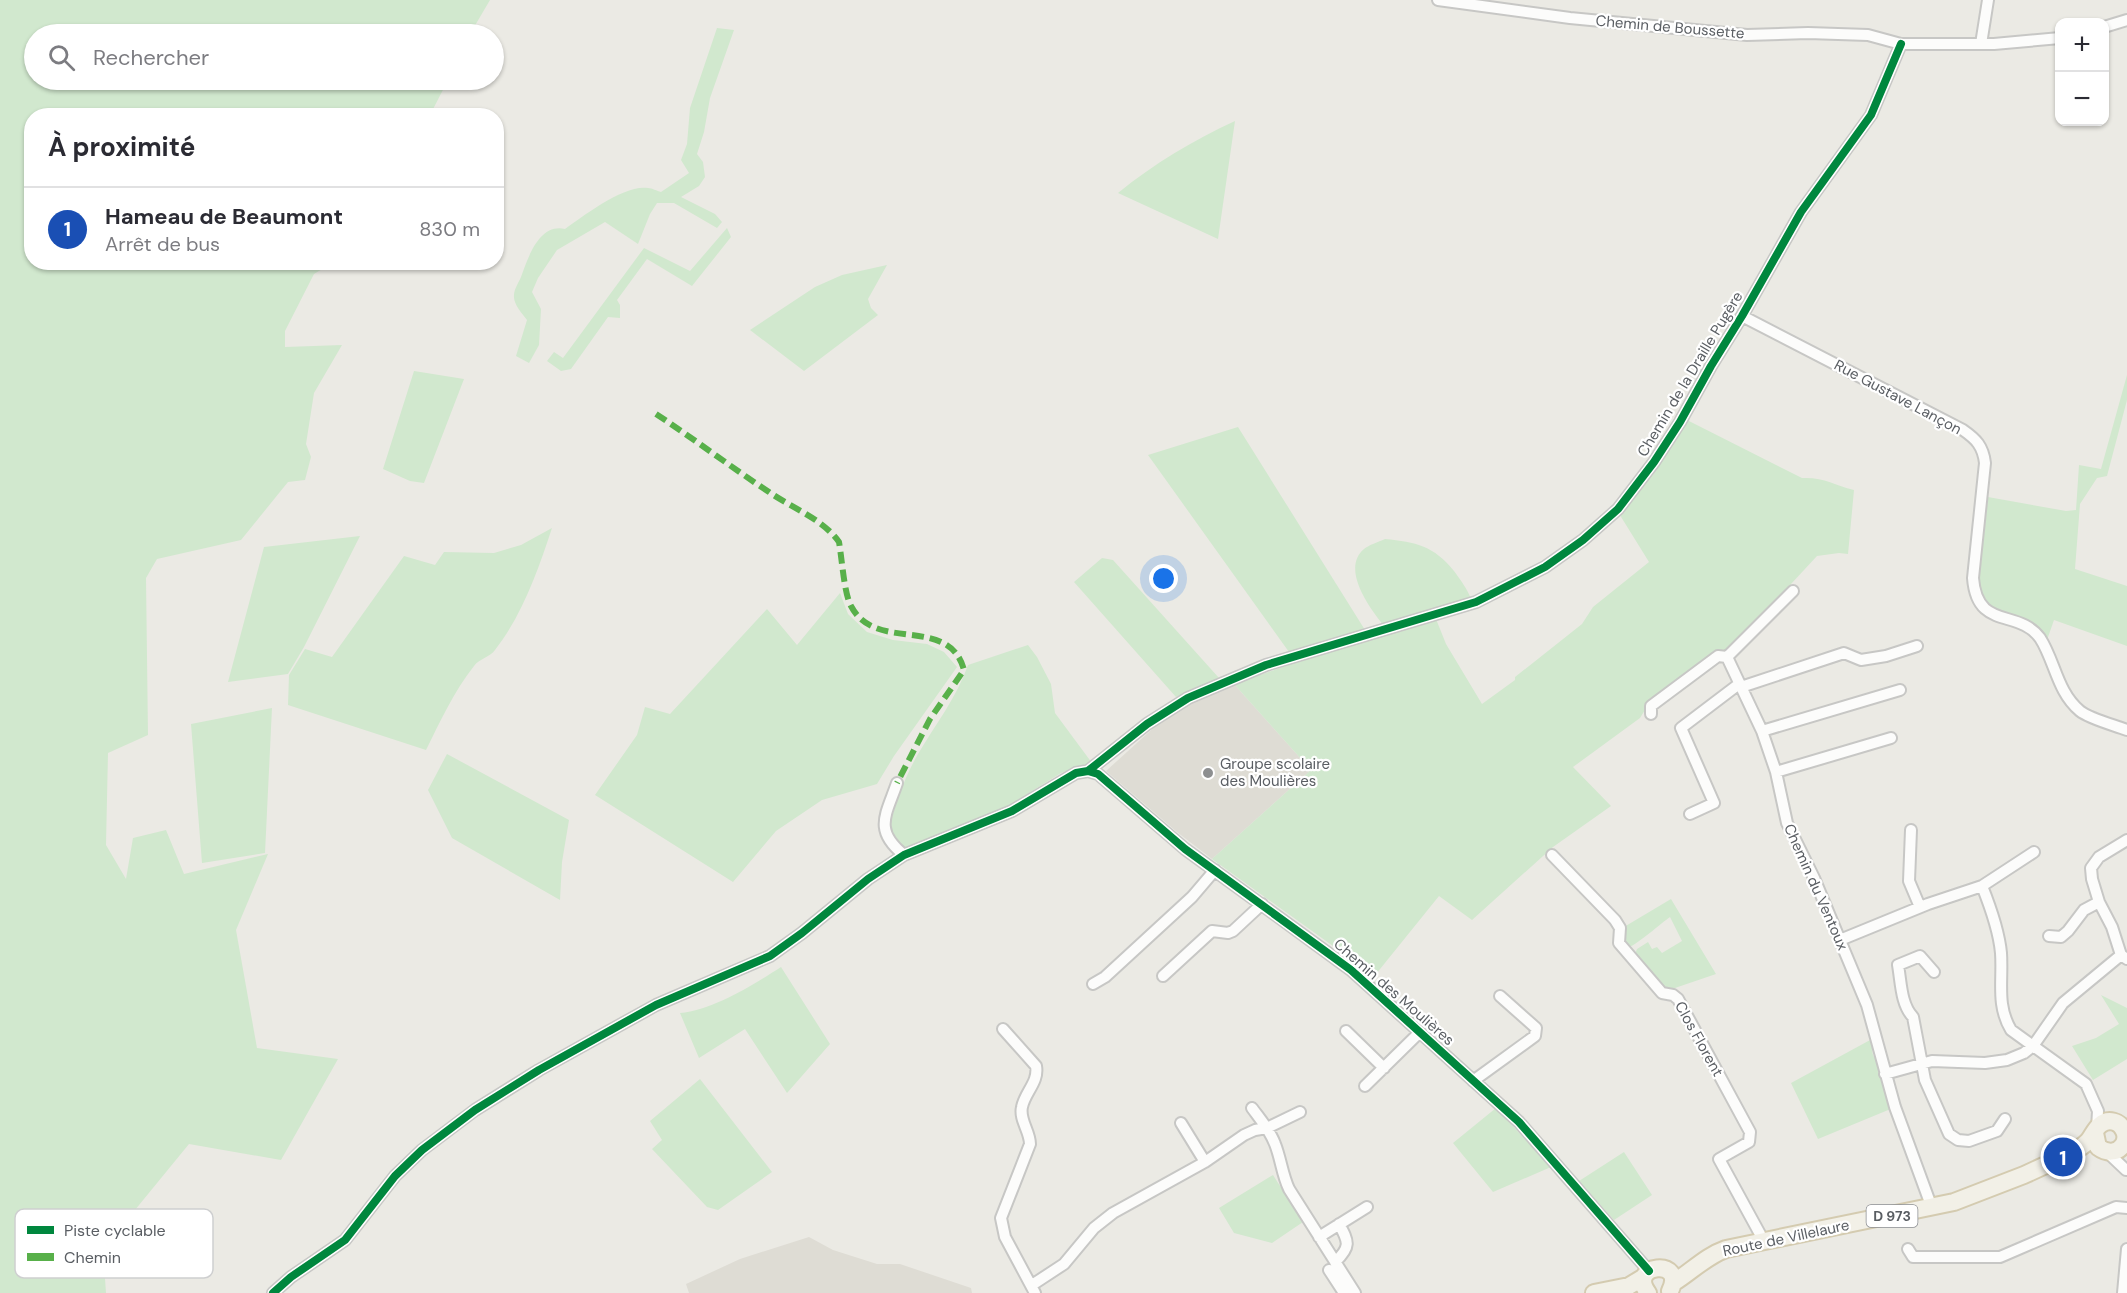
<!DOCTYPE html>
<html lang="fr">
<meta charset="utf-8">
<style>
body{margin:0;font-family:"DM Sans",sans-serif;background:#f7f7f7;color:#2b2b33}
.controls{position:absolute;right:18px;top:18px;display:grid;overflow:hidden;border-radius:12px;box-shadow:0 2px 4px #0004}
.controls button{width:54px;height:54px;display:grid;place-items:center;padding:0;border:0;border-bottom:2px solid #e1e1e2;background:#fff;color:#2b2b33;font:30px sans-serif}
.you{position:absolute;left:1164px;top:579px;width:21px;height:21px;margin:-15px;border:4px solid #fff;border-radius:50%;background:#1a73e8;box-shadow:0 0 0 9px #1a73e833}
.badge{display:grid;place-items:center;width:39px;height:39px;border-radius:50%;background:#0b8043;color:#fff;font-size:20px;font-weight:700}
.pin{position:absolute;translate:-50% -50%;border:3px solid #fff;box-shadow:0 2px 6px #0006}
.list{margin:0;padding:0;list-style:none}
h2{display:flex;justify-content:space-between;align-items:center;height:78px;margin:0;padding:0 24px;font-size:26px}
h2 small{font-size:20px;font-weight:400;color:#7c7c81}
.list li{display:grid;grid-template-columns:39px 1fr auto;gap:18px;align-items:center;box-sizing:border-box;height:84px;padding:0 24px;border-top:2px solid #e1e1e2}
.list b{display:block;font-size:22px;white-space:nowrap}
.list p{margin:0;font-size:20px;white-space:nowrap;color:#7c7c81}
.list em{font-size:20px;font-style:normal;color:#7c7c81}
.icon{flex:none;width:33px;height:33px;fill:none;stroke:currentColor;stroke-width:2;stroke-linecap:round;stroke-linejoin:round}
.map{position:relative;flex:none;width:2127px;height:1293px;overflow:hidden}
.search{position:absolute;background:#fff;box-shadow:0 2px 4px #0004;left:24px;top:24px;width:480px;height:66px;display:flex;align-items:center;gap:15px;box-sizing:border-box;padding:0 21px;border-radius:33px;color:#7c7c81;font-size:22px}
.panel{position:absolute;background:#fff;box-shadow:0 2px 4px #0004;left:24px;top:108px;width:480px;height:162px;border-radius:24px}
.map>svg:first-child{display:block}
.education{fill:#dedcd4}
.green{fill:#d1e8ce}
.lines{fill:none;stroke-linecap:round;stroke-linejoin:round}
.street-casing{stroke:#c7c7c5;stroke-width:14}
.primary-casing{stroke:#d4cbb0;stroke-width:20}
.street{stroke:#fcfcfb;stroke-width:10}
.primary{stroke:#f2f0e7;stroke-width:16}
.quiet{stroke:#58b04a;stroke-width:6;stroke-dasharray:12 6;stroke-linecap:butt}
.cycleway-casing{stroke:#fff;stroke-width:11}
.cycleway{stroke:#00873e;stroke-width:8}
.poi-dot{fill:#8d8f90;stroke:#fff;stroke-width:2}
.labels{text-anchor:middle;stroke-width:4.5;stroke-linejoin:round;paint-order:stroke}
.shield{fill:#fff;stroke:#8c8e92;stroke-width:1.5}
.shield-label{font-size:14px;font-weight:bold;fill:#5a5e63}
.street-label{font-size:15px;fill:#5a5e63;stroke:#fff}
.poi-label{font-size:15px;fill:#5a5e63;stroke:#fff;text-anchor:start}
.key{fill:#fff;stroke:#cecfd0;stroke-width:1.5}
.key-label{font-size:16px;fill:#5a5e63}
</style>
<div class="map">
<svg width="2127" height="1293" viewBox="0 0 2127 1293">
<rect width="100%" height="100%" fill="#ebeae4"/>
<!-- education -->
<path class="education" d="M1234,684L1311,770L1212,859L1177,832L1106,771L1170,713Z
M809,1237L833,1250L877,1264H900L971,1288L972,1293H689L686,1284L740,1259Z"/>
<!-- green -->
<path class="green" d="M0,0H490L470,34H34V80H448L430,115L32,116V262L332,263L314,274L285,331V347L342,345L314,393L306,444L311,457L305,480L288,482L241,540L157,559L146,578L148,735L108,753L106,845L126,879L133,838L166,830L184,874L268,854L236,930L257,1048L338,1059L281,1160L189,1144L103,1249L106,1293H0Z
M717,28L734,30L710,98L704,132L697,154L703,162L705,177L699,186L681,197L715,214L722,222L717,228L674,203H657L650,214L638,244L605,222L557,250L538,278L532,292L541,309L539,345L529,363L516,356L527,320C522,313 513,304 514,295C514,289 519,282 521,277C528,258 539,223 565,229C583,216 625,184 648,188C652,188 657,191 661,192L689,173L681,160L687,144L690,108Z
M1235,121L1218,239L1118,193C1155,163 1192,141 1235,121Z
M727,228L731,237L692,286L647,259L617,300L620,305V318L608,317L571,369L561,371L547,361L554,352L563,358L644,248L690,271Z
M887,265L868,299L871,308L878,315L804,371L750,330L815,287L842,275Z
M414,371L464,379L424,483L410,481L383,469Z
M2127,375V400L2107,476L2097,478L2080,504L2075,569L2127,586V646L2054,620L2047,640L1993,609L1974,593L1981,563L1988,497L2066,511L2076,510L2079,465L2101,469Z
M1685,419L1802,478C1824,477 1834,485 1854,490L1848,554L1839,553L1817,556L1729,651L1718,652L1648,705L1640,718L1573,767L1611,806L1553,847L1472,920L1439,896L1372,979L1365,969L1212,859L1311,770L1234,684L1303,660L1436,619L1446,644L1482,704L1515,680V677L1582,624L1593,607L1649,562L1618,512Z
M1238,427L1365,630L1289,652L1148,455Z
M552,528C538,570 523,614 495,650C490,657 479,659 474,666C454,691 440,722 426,750L288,705L289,675L305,649L332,657L404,556L435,565L444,552L494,553L521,545Z
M360,536L304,647L288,674L228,682L264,547Z
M1385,539C1416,542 1434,546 1454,571C1461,581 1467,588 1471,599L1385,627C1371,610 1340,569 1364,549C1369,545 1378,542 1385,539Z
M1102,558L1113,560L1219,678L1176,697L1074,582Z
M840,593L848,614L867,632L893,640L927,644L944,652L957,667L894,756L877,784L822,800L776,831L733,882L595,795L637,735L645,707L670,714L767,609L797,645Z
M1028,645L1037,657L1051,684L1055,713L1092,763L1061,773L1003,809L904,849L889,827C897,801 904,778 918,754C935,725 957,697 968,665Z
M272,708L265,853L202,863L191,724Z
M447,754L569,820L562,862L560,900L452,838L428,790Z
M1671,899L1716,974L1672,989L1663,986L1635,954L1637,949L1648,942L1652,949L1657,947L1662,953L1682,941L1670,917C1660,924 1638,944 1629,947L1622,940L1624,927Z
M781,967L830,1044L787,1093L745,1029L699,1058L680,1013C713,1010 753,985 781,967Z
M2101,995L2127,1008V1059L2093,1080L2072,1046L2096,1038L2119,1024Z
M1872,1039C1874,1048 1869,1054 1878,1061L1893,1108L1818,1139L1791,1083Z
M700,1079L772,1172L718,1210L707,1207L652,1149L662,1140L650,1121Z
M1496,1108L1551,1167L1493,1192L1453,1143Z
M1624,1152L1652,1195L1614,1220L1579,1181Z
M1273,1175L1303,1222L1272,1243L1234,1233L1219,1208Z"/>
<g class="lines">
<defs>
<path id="street" d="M1438,0L1570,18L1747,35L1808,33L1868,35L1901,44H1994L2060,38
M2104,27L2127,20
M1981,44L1988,0
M1742,316L1963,430C1976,439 1983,446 1985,463L1973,578C1977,631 2018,608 2040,638C2055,661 2057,692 2080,711C2090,719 2114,725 2127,730
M1727,657L1762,731L1776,772L1787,823L1814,878L1867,1005L1895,1107L1932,1208
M1727,657L1793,591
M1741,687L1844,653L1861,660L1886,656L1917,646
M1651,714V706L1718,656L1727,657
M1762,731L1900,690
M1088,771L1147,724L1188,698L1266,665L1476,602L1545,567L1583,540L1618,509L1654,462L1680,422L1711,366L1742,316L1801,212L1871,115L1901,44
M1776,772L1891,738
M897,783C886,815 873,830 904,855
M1690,814L1714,803L1681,728L1739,684
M1911,830L1909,881L1920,907
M1552,855L1615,920L1620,928L1619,943L1662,993L1673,995L1678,999L1750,1132L1749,1142L1719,1159L1760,1234V1241
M1982,886L2034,852
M2049,936L2061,937L2068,931L2084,910L2099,902
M1840,940L1928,904L1982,886C1990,906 1999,931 2001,953C2003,981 1996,1005 2011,1030L2086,1084L2098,1111L2097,1128
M2127,959L2121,955L2112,927L2099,902L2092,879L2091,868L2099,857L2127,840
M1934,972L1920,956L1898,965C1901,982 1901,1005 1913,1017L1925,1080L1949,1134L1958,1140L1969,1141L1997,1131L2005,1119
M1163,976L1212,931L1228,933L1233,931L1262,904
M1093,984L1105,977L1192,897L1215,870
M1003,1029L1036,1066C1039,1082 1025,1092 1022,1107C1019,1120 1030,1131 1030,1144L1001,1218L1005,1237L1035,1293
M1346,1031L1384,1068
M1885,1074L1932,1061L1985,1063L2007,1060L2024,1053L2033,1046L2063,1003L2121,955
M1473,1081L1535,1036L1536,1028L1500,996
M1365,1086L1420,1032
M1252,1108C1260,1119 1270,1130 1275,1144C1281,1159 1282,1174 1289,1189L1355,1293
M1181,1123L1205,1162
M2107,1152L2126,1170
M1319,1237L1367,1207
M1908,1249L1913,1257H2000L2116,1207L2127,1208
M1335,1262C1351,1247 1349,1242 1339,1224
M1329,1270L1344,1293
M1032,1285L1064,1264L1094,1228L1113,1213L1205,1162L1244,1135L1255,1130L1267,1128L1300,1112
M273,1293L291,1277L345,1240L395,1176L422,1150L475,1110L539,1070L656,1005L770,956L802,933L868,879L904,855L1012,811L1076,773L1088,771L1098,774L1185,849L1351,970L1519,1122L1649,1271
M2123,1293L2127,1249"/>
<path id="primary" d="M1673,1283C1691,1272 1706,1256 1726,1249L1954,1202L2024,1175L2074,1152C2079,1148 2085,1145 2089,1140C2093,1135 2095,1129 2100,1125C2108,1118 2120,1121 2124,1131C2126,1135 2126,1140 2123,1145C2117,1154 2106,1153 2098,1147L2095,1133
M1594,1293L1629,1286L1644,1277
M1648,1293C1626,1264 1687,1257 1670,1291"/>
</defs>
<!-- street casing -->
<use href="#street" class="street-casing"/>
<!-- primary casing -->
<use href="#primary" class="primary-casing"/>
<!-- street -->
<use href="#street" class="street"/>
<!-- primary -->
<use href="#primary" class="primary"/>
<!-- quiet -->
<path class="quiet" d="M656,414C694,439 731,467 769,492C792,508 823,519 839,542C842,559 844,593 851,606C876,654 949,614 964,670L930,719L897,783"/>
<defs>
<path id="cycleway" d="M1088,771L1147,724L1188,698L1266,665L1476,602L1545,567L1583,540L1618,509L1654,462L1680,422L1711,366L1742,316L1801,212L1871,115L1901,44
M273,1293L291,1277L345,1240L395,1176L422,1150L475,1110L539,1070L656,1005L770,956L802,933L868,879L904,855L1012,811L1076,773L1088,771L1098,774L1185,849L1351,970L1519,1122L1649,1271"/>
</defs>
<!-- cycleway casing -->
<use href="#cycleway" class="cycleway-casing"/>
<!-- cycleway -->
<use href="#cycleway" class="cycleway"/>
</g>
<!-- markers -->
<circle class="poi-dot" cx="1208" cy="773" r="6"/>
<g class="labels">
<!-- shield labels -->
<rect class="shield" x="1866.5" y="1205" width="51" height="22" rx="4.5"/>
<g class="shield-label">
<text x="1892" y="1221">D 973</text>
</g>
<!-- street labels -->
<g class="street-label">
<text transform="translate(1670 27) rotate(5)" y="5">Chemin de Boussette</text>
<text transform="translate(1690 374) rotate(-59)" y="5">Chemin de la Draille Pugère</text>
<text transform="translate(1898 397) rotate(28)" y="5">Rue Gustave Lançon</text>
<text transform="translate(1816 887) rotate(66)" y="5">Chemin du Ventoux</text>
<text transform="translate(1394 992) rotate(41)" y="5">Chemin des Moulières</text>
<text transform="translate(1699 1039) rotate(61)" y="5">Clos Florent</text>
<text transform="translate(1786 1238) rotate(-12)" y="5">Route de Villelaure</text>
</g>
<!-- poi labels -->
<g class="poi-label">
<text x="1220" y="769">Groupe scolaire<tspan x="1220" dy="17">des Moulières</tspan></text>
</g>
</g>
<!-- legend -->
<rect x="15" y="1209" width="198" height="69" rx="9" class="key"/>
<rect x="27" y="1226" width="27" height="8" fill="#00873e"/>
<rect x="27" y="1253" width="27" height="8" fill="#58b04a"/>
<g class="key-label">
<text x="64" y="1236">Piste cyclable</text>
<text x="64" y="1263">Chemin</text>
</g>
</svg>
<div class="controls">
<button>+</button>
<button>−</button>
</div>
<div class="you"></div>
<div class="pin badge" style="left:2063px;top:1157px;background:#1a4fb4">1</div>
<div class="search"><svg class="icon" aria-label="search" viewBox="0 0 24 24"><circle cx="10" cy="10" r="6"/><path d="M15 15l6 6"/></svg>Rechercher</div>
<section class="panel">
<h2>À proximité<small></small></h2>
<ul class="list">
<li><span class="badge" style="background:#1a4fb4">1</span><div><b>Hameau de Beaumont</b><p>Arrêt de bus</p></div><em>830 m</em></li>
</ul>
</section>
</div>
